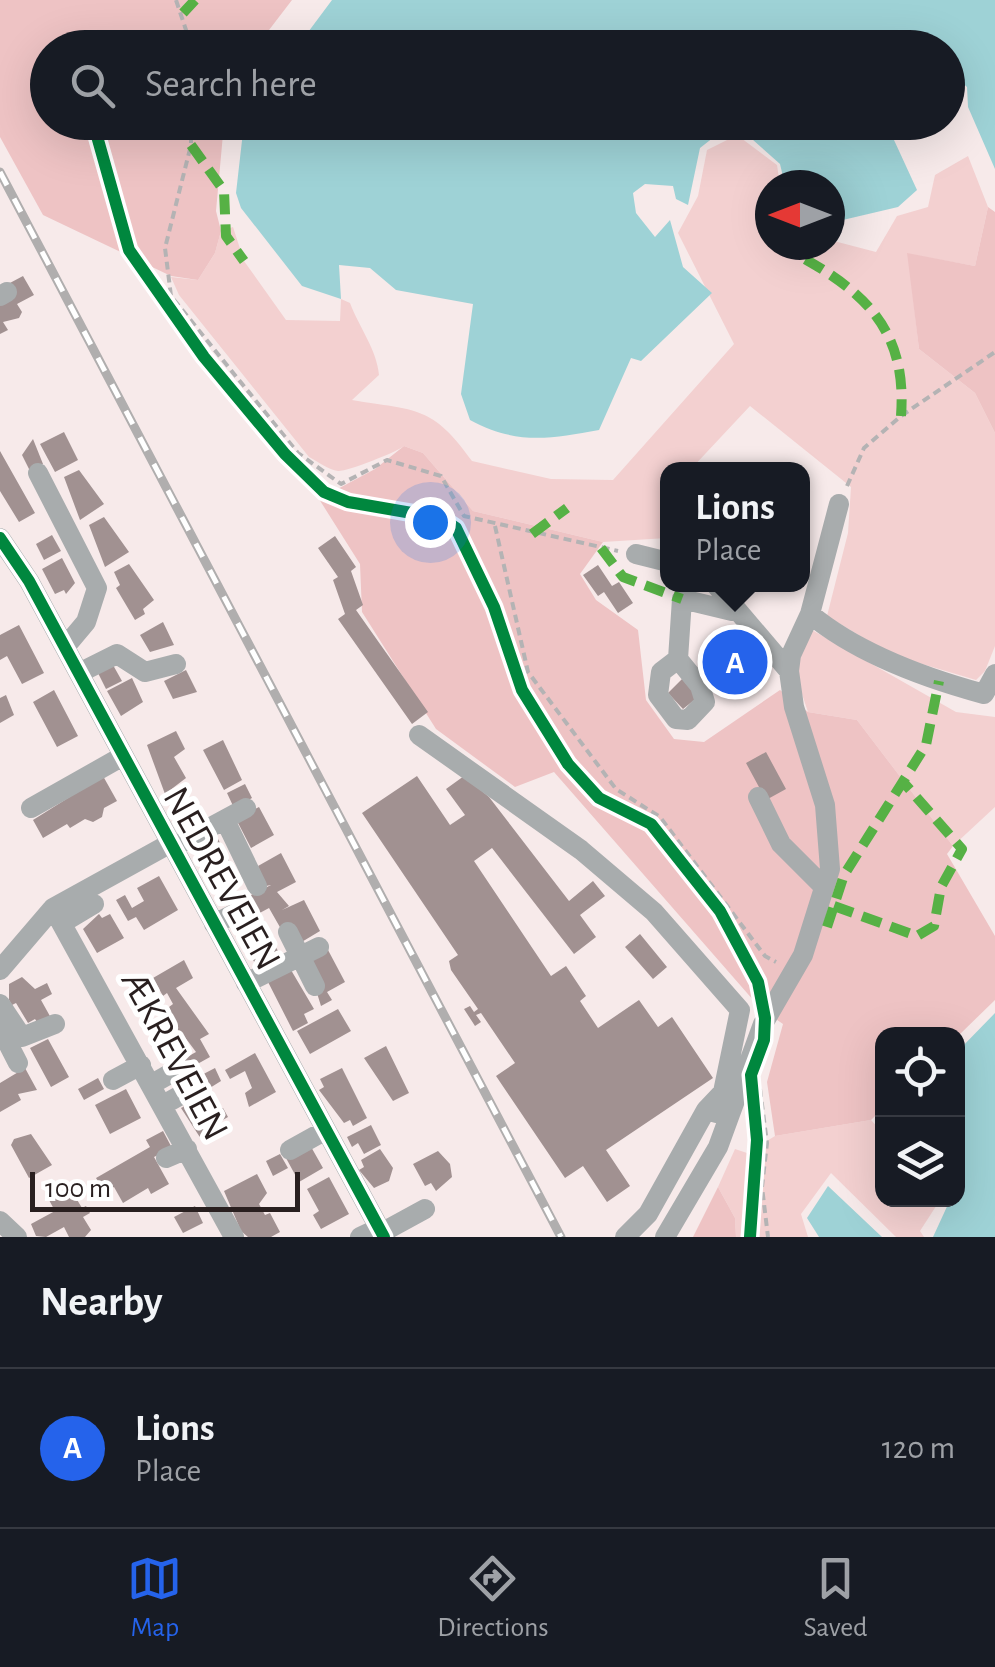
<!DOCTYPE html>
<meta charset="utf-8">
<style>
body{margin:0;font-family:"Alegreya Sans",sans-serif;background:#242831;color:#f1f3f6}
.controls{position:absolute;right:30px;bottom:30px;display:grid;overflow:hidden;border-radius:20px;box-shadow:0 10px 40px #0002}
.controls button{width:90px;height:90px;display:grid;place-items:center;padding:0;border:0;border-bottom:2px solid #363941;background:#171b24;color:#f1f3f6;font:50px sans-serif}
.compass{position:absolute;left:755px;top:170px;width:90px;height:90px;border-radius:50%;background:#171b24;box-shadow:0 10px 40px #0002;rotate:270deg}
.scale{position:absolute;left:30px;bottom:25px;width:270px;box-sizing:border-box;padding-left:10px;border:5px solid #291f1f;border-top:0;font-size:28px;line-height:35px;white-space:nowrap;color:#291f1f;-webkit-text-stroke:8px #fff;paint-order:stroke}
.you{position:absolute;left:430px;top:522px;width:35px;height:35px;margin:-25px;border:8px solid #fff;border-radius:50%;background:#1a73e8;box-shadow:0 0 0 15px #1a73e833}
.badge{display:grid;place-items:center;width:65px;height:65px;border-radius:50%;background:#2563eb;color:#fff;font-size:32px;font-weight:700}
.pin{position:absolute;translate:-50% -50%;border:5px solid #fff;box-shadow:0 2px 10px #0006}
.popup{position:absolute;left:660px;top:462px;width:150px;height:130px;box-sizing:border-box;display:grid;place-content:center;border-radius:20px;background:#171b24;filter:drop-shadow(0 2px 8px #0005);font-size:32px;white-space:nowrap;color:#9ea1a6}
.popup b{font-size:38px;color:#f1f3f6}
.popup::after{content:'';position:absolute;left:50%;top:100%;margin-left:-20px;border:20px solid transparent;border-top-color:#171b24}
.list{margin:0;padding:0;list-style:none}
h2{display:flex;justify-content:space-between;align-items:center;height:130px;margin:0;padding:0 40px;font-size:42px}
h2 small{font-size:32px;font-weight:400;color:#9ea1a6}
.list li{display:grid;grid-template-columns:65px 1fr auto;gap:30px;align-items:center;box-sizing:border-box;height:160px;padding:0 40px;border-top:2px solid #363941}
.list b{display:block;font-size:38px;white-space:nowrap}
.list p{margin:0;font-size:32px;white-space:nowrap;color:#9ea1a6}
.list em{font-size:32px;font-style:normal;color:#9ea1a6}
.icon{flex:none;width:55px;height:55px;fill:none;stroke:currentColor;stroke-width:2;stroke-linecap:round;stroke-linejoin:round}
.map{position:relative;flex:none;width:995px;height:1237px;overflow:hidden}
.search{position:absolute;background:#171b24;box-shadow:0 10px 40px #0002;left:30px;right:30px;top:30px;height:110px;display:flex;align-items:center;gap:25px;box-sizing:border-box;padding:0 35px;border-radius:55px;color:#9ea1a6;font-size:38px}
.sheet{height:290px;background:#171b24}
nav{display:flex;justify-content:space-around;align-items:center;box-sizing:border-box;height:140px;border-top:2px solid #363941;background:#171b24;font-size:28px;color:#9ea1a6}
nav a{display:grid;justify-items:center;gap:5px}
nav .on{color:#2563eb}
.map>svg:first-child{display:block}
.green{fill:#f3d0d0}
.forest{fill:#eec3c4}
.water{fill:#9ed2d6}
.building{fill:#a19191}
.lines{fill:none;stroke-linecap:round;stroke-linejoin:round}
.path{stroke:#b4b3b4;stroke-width:4;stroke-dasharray:8 5;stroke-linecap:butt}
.minor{stroke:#a8acad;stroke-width:20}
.rail-casing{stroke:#b0aeae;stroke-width:9}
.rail{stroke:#fff;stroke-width:5;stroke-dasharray:15;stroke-linecap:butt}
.quiet{stroke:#56b145;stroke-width:10;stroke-dasharray:20 10;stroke-linecap:butt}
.cycleway-casing{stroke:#fff;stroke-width:19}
.cycleway{stroke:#00873e;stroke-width:12}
.labels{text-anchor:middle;stroke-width:10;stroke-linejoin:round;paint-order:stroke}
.street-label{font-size:38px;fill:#291f1f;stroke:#fff}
</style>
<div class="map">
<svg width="995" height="1237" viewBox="0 0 995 1237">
<rect width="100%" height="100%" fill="#f7eaea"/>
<!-- green -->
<path class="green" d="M737,135L777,165L780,185H770V245H830V240L876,252L897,216L928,207L935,175L968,156L988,207L975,266L908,254L919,349L975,393L995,433V646L985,671L976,680L892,655L827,616L848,533L851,487L750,406L691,469L668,470L667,538L603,542L473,511L423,453L404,446C397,452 346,472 338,471C329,470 317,461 309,457L179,295L171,277L198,280L215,253L221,231L233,227L244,261L286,320L340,321L341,299L350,303C359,327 377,350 379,375L352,400C417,411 432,405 472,461L551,479L613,480L734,344L678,233L698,196L707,150Z
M812,630L956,712L995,717V807L953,846L857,720L808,712L792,664Z
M871,1120L882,1132V1200H940L920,1231L924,1237H896L831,1173L801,1214L808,1237H736L735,1218L718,1187L735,1149L747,1153L775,1136Z"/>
<!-- forest -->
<path class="forest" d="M0,0H292L256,47L48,48V122L224,123L216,211L221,231L215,253L198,280L171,276L43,215L0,137Z
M988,207L995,212V433L975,393L919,349L907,253L975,266Z
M404,446L423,453L473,511L603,542L580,574L596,600L638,630L646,700L674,739L704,742L780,690L808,712L857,720L953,846L947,854L995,936V1000L958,1036L882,1034V1109L871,1120L775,1136L767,1082L783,1024L761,1009L554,772L515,787L436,729L362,612L360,564L319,499L375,469Z
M718,1187L735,1218L736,1237H693Z"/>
<!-- water -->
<path class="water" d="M332,0H995V169L968,107L967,87L948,70V48L297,47Z
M244,123H732L700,148L688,205L676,199L673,186L645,184L633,193L636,213L655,237L670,220L683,267L712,293L641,361L631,358L599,430C550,439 516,445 470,420L461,394L473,304L396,290L370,268L339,265L341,299L302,286L241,208L236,193Z
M734,123H898L894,140L917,190L898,207L830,223V185H785L780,164Z
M995,1013V1237H933L950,1200H958V1051Z
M828,1186L882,1237H819L807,1218Z"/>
<!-- building -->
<path class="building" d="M23,276L34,295L17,304L22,312L19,318L3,322L8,330L0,334V301L8,284Z
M64,432L78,460L55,472L40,444Z
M33,439L43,464L30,471L22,455Z
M0,451L35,513L19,522L0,491Z
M79,470L104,504L80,520L64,477Z
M104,517L129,552L105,567L89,525Z
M52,535L61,551L44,560L36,544Z
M335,536L356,567L351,571L363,605L356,610L428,712L412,724L338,619L345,614L333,580L338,577L318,548Z
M62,558L75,583L66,594L64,590L55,594L42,569Z
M129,564L154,600L143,609L145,614L135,620L116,588L120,585L114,572Z
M598,565L612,586L619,582L633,603L618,613L604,592L598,596L583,575Z
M163,622L174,645L150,652L140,635Z
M19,625L44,673L22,684L7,656L0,660V635Z
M734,632L766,668L739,696L703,655Z
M113,665L122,681L106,689L98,673Z
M186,670L197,692L173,699L164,681Z
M132,678L143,702L121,716L107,691Z
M682,679L698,697L683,709L668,693Z
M54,690L78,736L57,747L33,702Z
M6,695L14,715L0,723V698Z
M176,731L185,749L174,757L186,778L165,794L147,745Z
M223,740L242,780L224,790L203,750Z
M766,752L786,789L766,800L746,763Z
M103,776L117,801L104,808L102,817L93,822L85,819L70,828L67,824L43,838L33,820Z
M417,776L450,825L465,815L446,789L464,776L489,797L569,901L593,881L605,896L580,915L596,937L574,954L492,848L474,861L551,976L566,966L586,996L580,1001L598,1028L639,1000L658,1027L672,1017L713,1078L606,1150L630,1186L607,1202L583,1166L565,1178L496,1076L515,1063L481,1013L476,1015L481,1022L475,1026L464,1009L470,1006L474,1012L478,1009L451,970L449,961L458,955L362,813Z
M245,784L252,798L234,808L227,793Z
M187,802L192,809L198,806L201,811L177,829L168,812Z
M259,807L274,835L251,848L236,819Z
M207,839L209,843L218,839L238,878L216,889L195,850Z
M281,853L296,882L277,892L289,906L282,910L304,900L320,931L300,943L281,929L269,908L256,915L283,959L260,971L243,944L239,924L243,922L233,904L271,885L266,886L258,866Z
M159,876L178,910L144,930L136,917L128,921L116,900L125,895L132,908L144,901L137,888Z
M99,914L102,918L110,914L124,938L97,953L83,929Z
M640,934L667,967L653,979L625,947Z
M328,950L345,982L327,992L332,1000L321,1006L307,961Z
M184,960L193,978L176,988L209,1034L200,1039L210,1057L183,1072L178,1062L196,1052L184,1036L181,1038L169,1007L173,1004L167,993L163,996L153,978Z
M291,970L314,1009L304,1014L308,1023L293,1031L267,980Z
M22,977L35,989L47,983L52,994L41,1000L51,1018L39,1025L35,1019L28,1023L16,1003L12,1005L9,1000V984Z
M338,1009L351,1031L310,1054L297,1031Z
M48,1039L69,1077L51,1087L30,1048Z
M386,1046L409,1093L393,1101L364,1058Z
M255,1053L276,1092L249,1107L245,1093L252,1088L245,1071L230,1079L225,1070Z
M25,1068L37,1090L18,1094L21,1100L0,1112V1083Z
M215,1068L221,1081L197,1096L190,1081Z
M342,1068L367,1118L353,1126L350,1120L344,1123L319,1090L324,1087L320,1079Z
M98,1078L104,1089L84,1100L78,1089Z
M126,1089L141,1118L110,1134L95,1105Z
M212,1103L215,1111L223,1108L228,1117L221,1121L225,1130L203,1142L181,1108L189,1104L193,1113Z
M371,1125L381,1145L364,1154L358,1143L352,1147L347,1137Z
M163,1131L172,1148L154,1157L169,1184L151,1194L148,1188L123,1203L114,1187L104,1192L96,1178L150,1147L146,1140Z
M31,1134L52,1165L29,1178L11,1145L14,1139Z
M310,1145L323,1168L299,1182L286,1158Z
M380,1149L393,1168L389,1181L374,1188L359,1170L364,1167L361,1160Z
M438,1151L450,1164L452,1177L436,1191L431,1183L425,1186L413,1164Z
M280,1154L288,1168L273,1176L266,1161Z
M257,1174L267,1193L259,1204L265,1215L270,1213L280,1232L271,1237H248L241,1231L224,1191Z
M329,1177L349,1214L321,1229L313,1215L319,1211L307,1189Z
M70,1188L82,1208L86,1206L90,1213L83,1217L91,1230L85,1237H69L64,1227L46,1237L36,1236L31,1224L55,1211L49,1200Z
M195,1206L203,1223L183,1233L174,1217Z"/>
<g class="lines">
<!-- path -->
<path class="path" d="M176,0L192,48
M191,122V145L165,248L171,296L298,453L341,484L387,460L441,476L464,516L618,551
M847,486L864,448L901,416L995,352
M495,526L528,672L616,789L660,817L765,956L776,962
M760,1089L767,1143L762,1187L768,1237"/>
<!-- minor -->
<path class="minor" d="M0,296L7,292
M38,473L97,588L86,622L65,647
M0,538L29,581L384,1237
M636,554L668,562
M715,584L789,671
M810,614C857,653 925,678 984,694L995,674
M678,659L700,686L705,702L688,720L676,719L658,695L661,672L678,659L682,599L732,611
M79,673L117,654L145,672L176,664
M419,735L581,850L654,912L740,1010L723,1092L706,1110
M758,797L781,844L824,887
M31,808L123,756
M225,820L257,886
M172,848L246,808
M53,908L234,1237
M64,922L94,904
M214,924L234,914
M288,932L315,986
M0,970L53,908L169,844
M246,983L319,947
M0,1004L22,1037L55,1024
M0,1028L18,1063
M113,1080L141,1065
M152,1084L175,1071
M163,1105L188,1091
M290,1150L326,1130
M166,1158L187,1149
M0,1221L17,1237
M381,1233L425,1209
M360,1237L379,1228
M625,1237L648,1214L706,1110L717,1113
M665,1237L718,1147L763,1024L803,955L830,869L825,805L794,707L789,671L791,655L810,614L839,504"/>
<defs>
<path id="rail" d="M0,172L561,1237"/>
</defs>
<!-- rail casing -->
<use href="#rail" class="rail-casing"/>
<!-- rail -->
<use href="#rail" class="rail"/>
<!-- quiet -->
<path class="quiet" d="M183,13L195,0
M191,145L224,191L226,236L244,261
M779,245C856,285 908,322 901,416
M532,534L567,508
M601,548L623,577L682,599
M834,906L917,936L934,926L941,887L962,849L904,783
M827,927L844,875L926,745L939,681"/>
<defs>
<path id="cycleway" d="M93,122L129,250L204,357L285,454L324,492L348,502L441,518L456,528L494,607L522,690L568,764L599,798L651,824L720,911L758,982L765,1018L764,1040L751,1075L757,1140L750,1237
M0,538L29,581L384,1237"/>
</defs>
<!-- cycleway casing -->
<use href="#cycleway" class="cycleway-casing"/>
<!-- cycleway -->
<use href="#cycleway" class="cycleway"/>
</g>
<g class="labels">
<!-- street labels -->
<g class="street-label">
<text transform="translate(223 878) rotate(61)" y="13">NEDREVEIEN</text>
<text transform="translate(176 1055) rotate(62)" y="13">ÆKREVEIEN</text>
</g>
</g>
</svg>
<div class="controls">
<button><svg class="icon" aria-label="locate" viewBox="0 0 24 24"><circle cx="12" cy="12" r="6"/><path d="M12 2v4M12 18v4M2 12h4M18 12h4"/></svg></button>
<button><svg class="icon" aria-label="layers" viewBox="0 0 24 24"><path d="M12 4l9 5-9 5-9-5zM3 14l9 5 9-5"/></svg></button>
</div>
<svg class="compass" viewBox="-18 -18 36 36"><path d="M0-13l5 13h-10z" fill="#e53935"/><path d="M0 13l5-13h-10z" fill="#9ea1a6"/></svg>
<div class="scale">100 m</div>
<div class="you"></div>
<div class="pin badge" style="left:735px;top:662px">A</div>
<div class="popup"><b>Lions</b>Place</div>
<div class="search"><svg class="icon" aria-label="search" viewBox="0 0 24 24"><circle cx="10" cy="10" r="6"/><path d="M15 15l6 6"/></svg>Search here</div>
</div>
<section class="sheet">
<h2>Nearby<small></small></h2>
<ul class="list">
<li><span class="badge">A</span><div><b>Lions</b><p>Place</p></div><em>120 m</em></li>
</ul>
</section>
<nav>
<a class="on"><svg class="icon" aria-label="map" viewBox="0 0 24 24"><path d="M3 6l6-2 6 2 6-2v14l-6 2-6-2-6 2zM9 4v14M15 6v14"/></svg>Map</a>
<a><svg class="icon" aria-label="directions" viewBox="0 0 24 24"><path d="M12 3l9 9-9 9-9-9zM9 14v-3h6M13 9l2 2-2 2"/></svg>Directions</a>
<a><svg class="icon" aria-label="saved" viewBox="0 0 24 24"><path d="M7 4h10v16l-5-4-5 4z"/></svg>Saved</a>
</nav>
